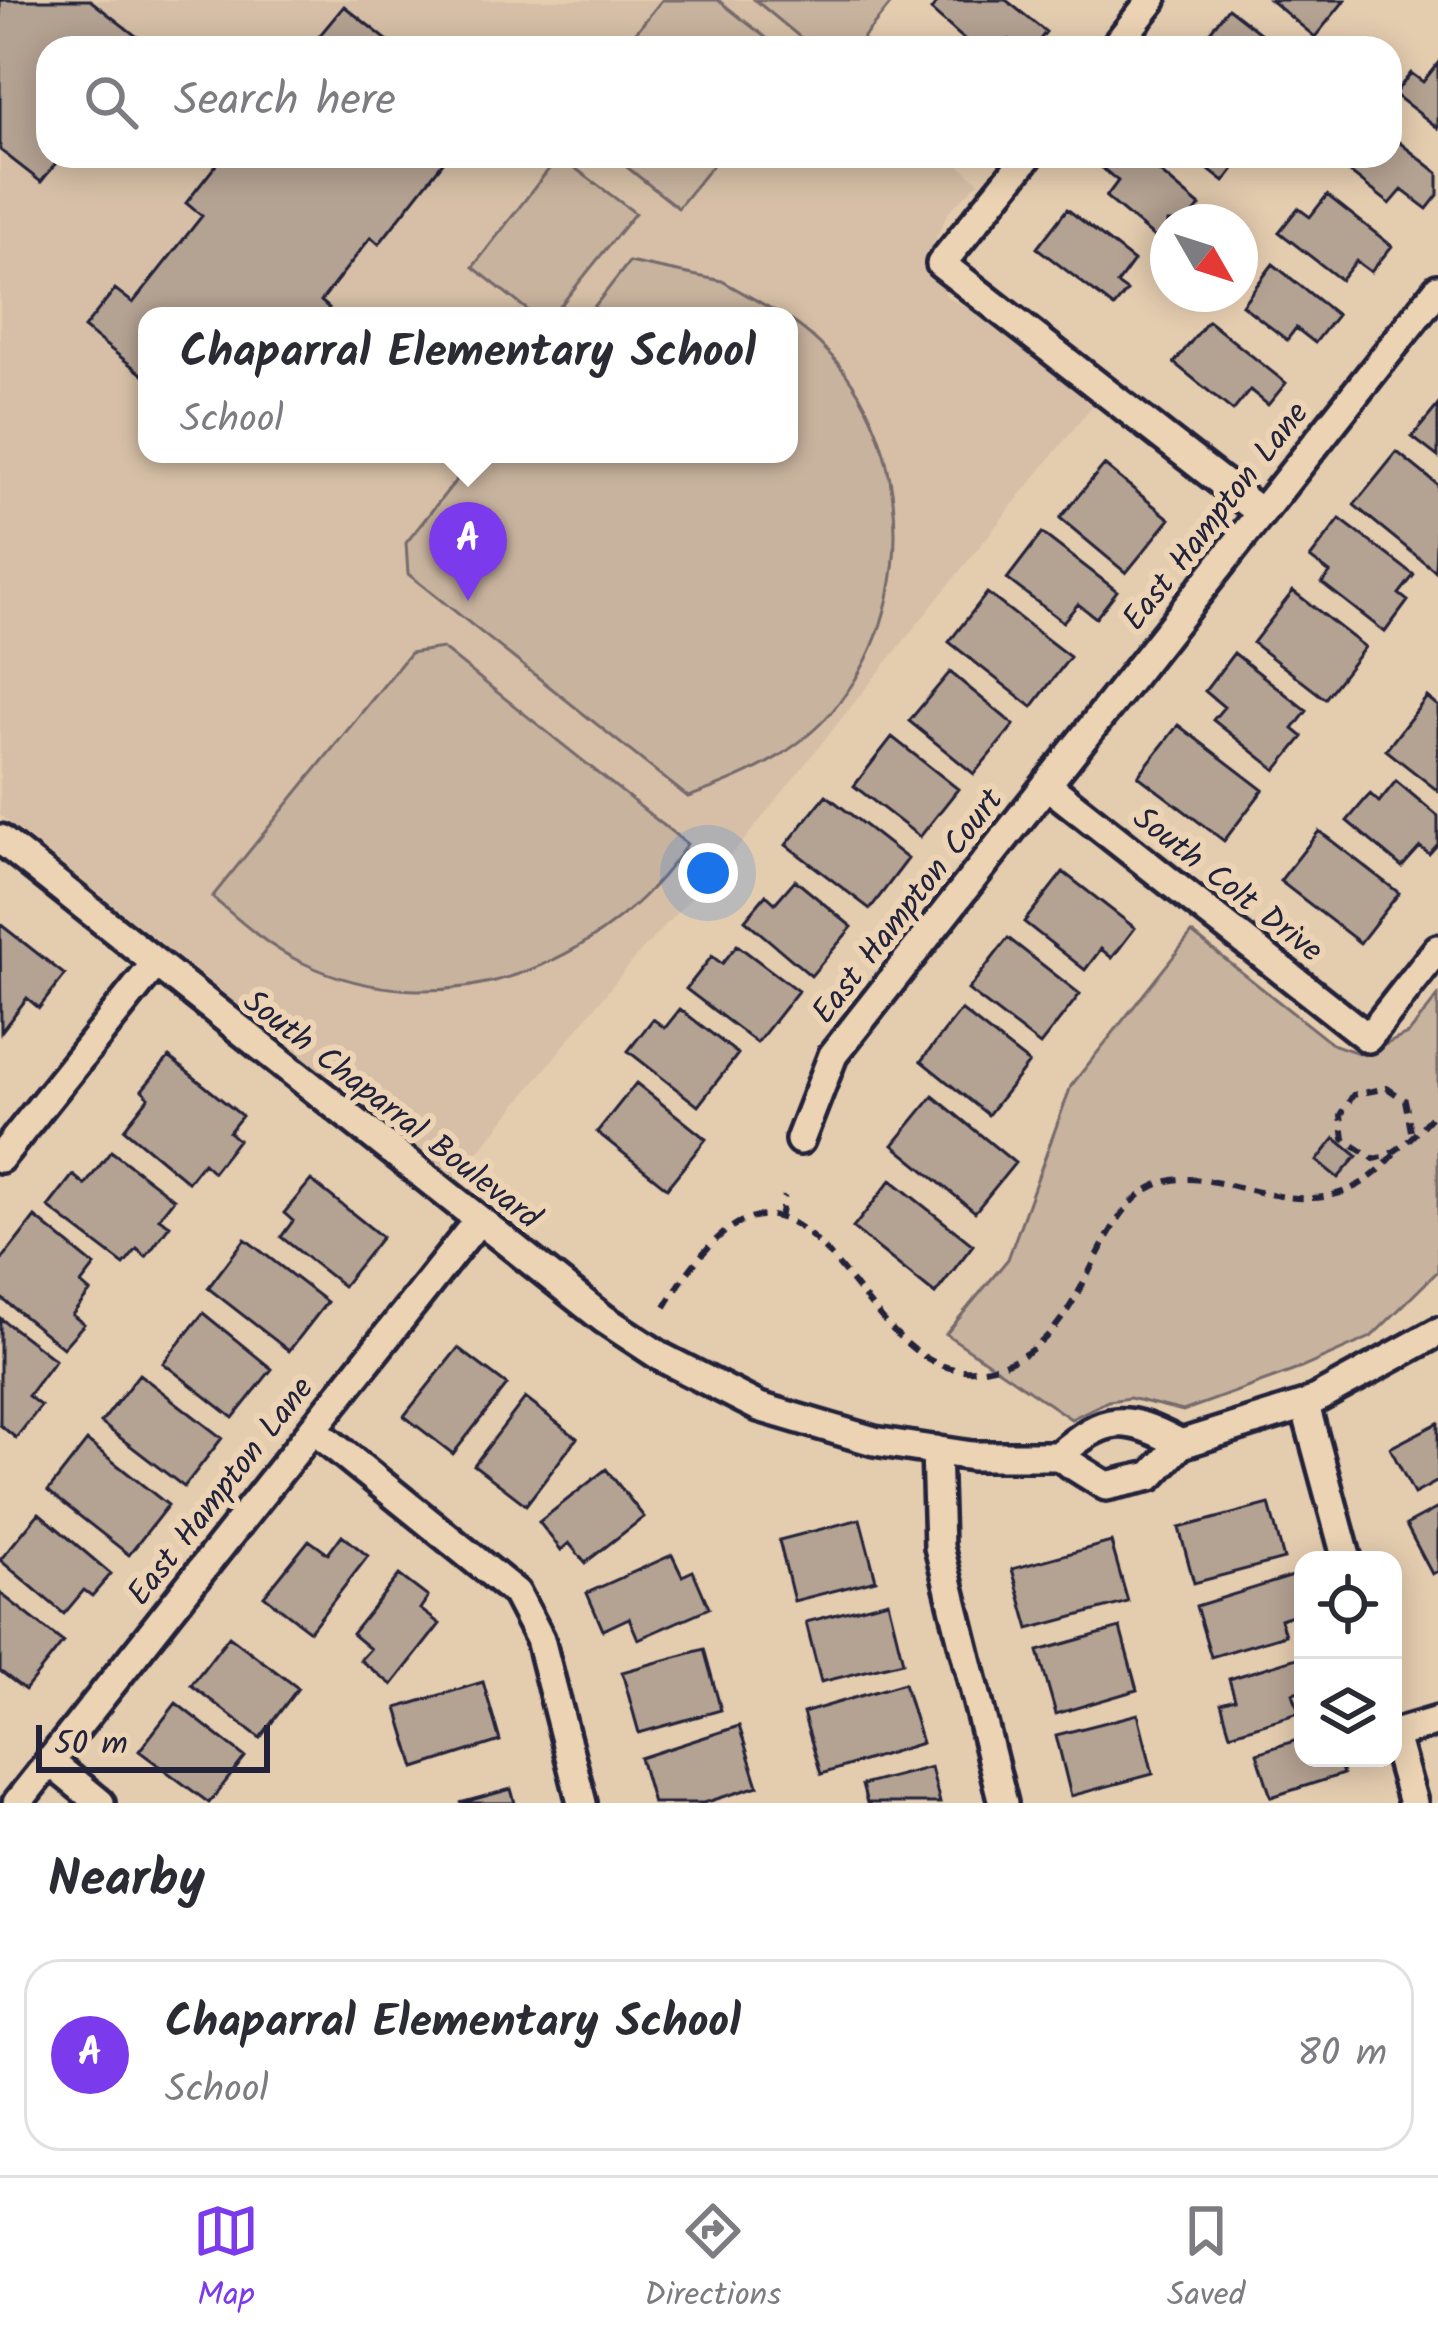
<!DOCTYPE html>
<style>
body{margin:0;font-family:Kalam,sans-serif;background:#f7f7f7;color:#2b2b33}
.controls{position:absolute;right:36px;bottom:36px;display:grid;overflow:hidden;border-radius:24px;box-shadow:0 6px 30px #0003}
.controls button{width:108px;height:108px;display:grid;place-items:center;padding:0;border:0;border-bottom:3px solid #e1e1e2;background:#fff;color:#2b2b33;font:60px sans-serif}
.compass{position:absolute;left:1150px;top:204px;width:108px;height:108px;border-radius:50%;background:#fff;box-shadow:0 6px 30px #0003;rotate:129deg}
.scale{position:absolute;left:36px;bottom:30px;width:234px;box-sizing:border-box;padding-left:12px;border:6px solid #22223b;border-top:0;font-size:33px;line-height:42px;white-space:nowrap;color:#22223b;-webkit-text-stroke:9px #ecd3b4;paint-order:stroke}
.you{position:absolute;left:708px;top:873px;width:42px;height:42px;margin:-30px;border:9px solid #fff;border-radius:50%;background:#1a73e8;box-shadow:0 0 0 18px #1a73e833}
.badge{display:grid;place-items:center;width:78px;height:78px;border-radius:50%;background:#7c3aed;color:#fff;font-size:39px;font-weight:700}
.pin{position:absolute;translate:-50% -99px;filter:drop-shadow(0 3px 6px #0008)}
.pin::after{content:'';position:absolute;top:63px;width:42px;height:36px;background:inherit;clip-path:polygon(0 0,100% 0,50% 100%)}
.popup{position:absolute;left:138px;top:307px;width:660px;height:156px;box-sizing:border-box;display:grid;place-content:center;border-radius:24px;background:#fff;filter:drop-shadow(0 3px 9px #0005);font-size:39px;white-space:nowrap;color:#7c7c81}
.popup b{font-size:45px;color:#2b2b33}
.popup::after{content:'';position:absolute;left:50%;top:100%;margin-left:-24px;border:24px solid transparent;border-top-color:#fff}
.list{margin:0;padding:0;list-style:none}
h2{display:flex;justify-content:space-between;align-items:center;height:156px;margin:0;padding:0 48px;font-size:51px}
h2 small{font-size:39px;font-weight:400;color:#7c7c81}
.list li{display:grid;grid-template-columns:78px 1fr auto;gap:36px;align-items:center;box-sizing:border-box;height:192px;margin:0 24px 24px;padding:0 24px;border:3px solid #e1e1e2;border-radius:36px}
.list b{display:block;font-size:45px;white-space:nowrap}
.list p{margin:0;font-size:39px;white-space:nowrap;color:#7c7c81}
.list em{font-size:39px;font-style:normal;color:#7c7c81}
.icon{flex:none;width:66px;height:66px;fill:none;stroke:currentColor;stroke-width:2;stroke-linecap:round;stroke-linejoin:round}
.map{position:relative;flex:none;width:1438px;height:1803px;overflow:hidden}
.search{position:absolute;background:#fff;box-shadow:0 6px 30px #0003;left:36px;right:36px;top:36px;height:132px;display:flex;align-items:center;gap:30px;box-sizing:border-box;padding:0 42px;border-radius:36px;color:#7c7c81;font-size:45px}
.sheet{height:372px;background:#fff}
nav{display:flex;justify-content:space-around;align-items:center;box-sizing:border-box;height:168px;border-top:3px solid #e1e1e2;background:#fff;font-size:33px;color:#7c7c81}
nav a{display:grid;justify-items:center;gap:6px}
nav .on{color:#7c3aed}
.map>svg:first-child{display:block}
.built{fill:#d6bfa6;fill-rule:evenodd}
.green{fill:#c8b39e;stroke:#756a6c;stroke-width:3}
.building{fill:#b4a292;stroke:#22223b;stroke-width:3}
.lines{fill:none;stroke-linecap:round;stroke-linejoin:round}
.street-casing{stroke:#22223b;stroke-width:36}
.path{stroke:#22223b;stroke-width:6;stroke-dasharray:12 9;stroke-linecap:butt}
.street{stroke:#ecd3b4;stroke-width:27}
.labels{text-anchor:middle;stroke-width:12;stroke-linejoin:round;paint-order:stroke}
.street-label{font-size:33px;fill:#22223b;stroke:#ecd3b4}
</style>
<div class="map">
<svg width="1438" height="1803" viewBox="0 0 1438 1803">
<rect width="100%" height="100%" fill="#e4ccaf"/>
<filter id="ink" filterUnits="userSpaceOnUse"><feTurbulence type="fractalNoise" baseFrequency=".00833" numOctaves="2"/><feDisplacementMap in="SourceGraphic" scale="24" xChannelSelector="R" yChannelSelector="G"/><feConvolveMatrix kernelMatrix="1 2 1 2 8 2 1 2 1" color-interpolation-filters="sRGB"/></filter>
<g filter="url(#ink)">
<!-- built -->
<path class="built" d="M0,0H755L813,48H48V156H947L979,182L949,211L933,244L936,277L947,297L990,320L1092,406L741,844L633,960L457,1178L0,815ZM147,316H789V454H147Z"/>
<!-- green -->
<path class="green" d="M662,0H718L779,48H623Z
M755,0H894L855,48H813Z
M559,156L635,213L552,316H535L473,267Z
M613,156H720L678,208Z
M629,262L722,281L784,316H587Z
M789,319C908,398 926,580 847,692C809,748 750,776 688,797L408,574L406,543L477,454H789Z
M442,648L687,844C604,968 442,1030 301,962C267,946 240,921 212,897L410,653Z
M1192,933L1332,1044L1364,1055L1409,1033L1438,996V1271L1371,1337L1301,1368L1183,1411L1130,1398L1108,1401L1071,1419L946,1334L1008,1259L1071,1086Z"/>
<!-- building -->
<path class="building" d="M0,0H90L149,46L48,48V156H62L41,182L0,150Z
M939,0H1006L1046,32L1033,48H1019L1009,40L1003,48H974L931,10Z
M1270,0H1345L1315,37Z
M344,6L397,48H324L315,41Z
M1228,8L1279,48H1224L1227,43L1211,30Z
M1438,63V128L1394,94L1411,73L1423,82Z
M1390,135L1438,173V195L1427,209L1402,190L1390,204L1338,163L1343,156H1390Z
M223,156H448L379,244L371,237L321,301L329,308L322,316H147V378L84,328L115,289L133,303L202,216L186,203Z
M1111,156H1141L1200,206L1187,222H1168L1166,247L1106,197L1118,181L1101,167Z
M1191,156H1244L1224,182Z
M1327,195L1392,246L1371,272L1356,261L1341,280L1279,232L1298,208L1310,217Z
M1067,209L1134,261L1117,284L1127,291L1114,307L1037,248Z
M1273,264L1337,315L1315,343L1296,328L1287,340L1242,305Z
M1208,321L1286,383L1268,405L1250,390L1233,411L1174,363Z
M1438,405V457L1412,437Z
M1397,452L1438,485L1435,571L1354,505Z
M1104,465L1170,519L1126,573L1060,518Z
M1340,519L1414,575L1399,594L1408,601L1385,632L1322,583L1330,573L1310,558Z
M1042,533L1117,591L1096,618L1078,604L1063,622L1007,579Z
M1293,591L1365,647L1325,699L1253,643Z
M987,593L1070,657L1032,707L949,642Z
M1234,653L1307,711L1293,729L1303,737L1276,770L1213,720L1224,707L1205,691Z
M950,672L1014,725L974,774L909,721Z
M1427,697L1438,706V791L1386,750Z
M1178,725L1263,790L1224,841L1138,776Z
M892,737L958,789L920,837L854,786Z
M1396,781L1438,816V844L1429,854L1420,847L1402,867L1347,821L1370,794L1379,802Z
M826,795L908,859L870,909L786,845Z
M1319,831L1399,893L1360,943L1280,881Z
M1063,872L1135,928L1112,958L1101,949L1085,970L1024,922Z
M795,880L852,927L811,976L745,920L766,895L775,903Z
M0,924L65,975L39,1008L27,998L1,1032Z
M1008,938L1080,994L1040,1045L968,990Z
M737,945L798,991L757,1043L686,989L712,956L722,964Z
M680,1009L738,1054L698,1106L628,1051L653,1019L665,1028Z
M961,1010L1029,1063L988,1115L921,1061Z
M169,1057L242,1116L229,1132L238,1140L213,1172L203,1163L188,1182L124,1129L149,1097L142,1090Z
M636,1083L706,1139L667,1188L597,1132Z
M933,1096L1015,1163L975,1212L893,1145Z
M1335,1138L1357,1156L1338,1178L1317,1161Z
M111,1151L174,1199L159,1218L170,1225L146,1257L137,1249L124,1265L48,1207L73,1175L85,1185Z
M311,1180L382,1237L343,1286L281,1237L293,1221L284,1213Z
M891,1180L973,1245L935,1294L853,1228Z
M35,1217L95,1266L81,1284L90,1292L72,1315L84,1324L63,1348L0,1297V1262Z
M245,1239L327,1302L289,1351L208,1288Z
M203,1313L272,1369L233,1418L163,1363Z
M0,1318L55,1360L28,1396L41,1406L16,1438L0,1425Z
M458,1348L507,1385L453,1454L404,1416Z
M139,1374L222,1438L184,1487L101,1423Z
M525,1398L577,1438L526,1505L474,1465Z
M1438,1423V1481L1414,1494L1390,1448Z
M87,1441L168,1505L129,1555L48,1491Z
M606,1469L644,1517L585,1563L569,1543L561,1550L539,1522Z
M1269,1504L1284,1559L1194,1583L1179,1528Z
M1438,1508V1571L1432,1574L1406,1525Z
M39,1513L111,1574L92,1596L84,1590L64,1614L0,1560Z
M860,1519L876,1580L794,1601L779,1540Z
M342,1535L368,1556L310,1631L264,1596L309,1540L328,1554Z
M1111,1542L1128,1602L1029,1629L1012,1569Z
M672,1555L682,1576L693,1571L709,1608L638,1639L629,1618L603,1630L587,1593Z
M399,1575L428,1597L420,1609L440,1624L392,1685L360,1660L370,1649L352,1634Z
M1293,1576L1303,1612L1280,1619L1285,1635L1211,1657L1196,1606Z
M0,1593L63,1642L25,1690L0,1671Z
M888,1601L903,1662L821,1682L806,1622Z
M1120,1628L1137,1690L1056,1714L1038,1651Z
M229,1636L298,1688L260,1738L191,1685Z
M704,1649L721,1710L639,1733L622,1672Z
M1303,1656V1690L1293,1693L1299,1713L1230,1734L1221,1703L1235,1699L1229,1679Z
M483,1682L500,1741L415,1768L397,1708Z
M904,1683L922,1743L821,1774L803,1713Z
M176,1703L245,1757L209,1803L139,1751Z
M1138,1714L1153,1774L1071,1796L1056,1735Z
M739,1726L758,1786L704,1803H653L640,1758Z
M1303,1738V1758H1338L1343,1774L1271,1797L1257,1753Z
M931,1767L940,1803H867L862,1785Z
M511,1789L515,1803H460Z"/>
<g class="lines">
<defs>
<path id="street" d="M1114,48L1152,0
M1028,156L941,264L1261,513
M1047,785L1368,1038L1438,949
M0,839L604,1319L663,1358L759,1407L874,1441L972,1456H1058L1106,1486L1151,1476L1181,1444L1305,1405L1438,1332
M800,1140L833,1055L1438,289
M0,1158L155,964
M1305,1405L1347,1560
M313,1429L516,1593L540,1639L582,1803
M936,1450L939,1547L1003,1803
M1058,1456C1106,1414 1125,1414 1181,1444
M1393,1732L1413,1803
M1394,1734L1438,1721
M49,1761L100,1803
M17,1803L477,1222"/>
</defs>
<!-- street casing -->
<use href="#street" class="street-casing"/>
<!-- path -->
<path class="path" d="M1411,1131L1405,1100L1387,1088L1353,1095L1341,1115L1344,1139L1374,1159C1401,1155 1419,1128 1438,1110
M780,1219L784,1196
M665,1307C811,1065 848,1381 975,1370C1088,1360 1085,1222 1152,1187C1220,1151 1314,1254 1397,1151"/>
<!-- street -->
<use href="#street" class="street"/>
</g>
</g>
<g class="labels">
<!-- street labels -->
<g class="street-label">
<text transform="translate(1214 515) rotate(-52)" y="12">East Hampton Lane</text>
<text transform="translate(1229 883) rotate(38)" y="12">South Colt Drive</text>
<text transform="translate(906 905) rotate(-52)" y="12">East Hampton Court</text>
<text transform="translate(393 1108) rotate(38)" y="12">South Chaparral Boulevard</text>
<text transform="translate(219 1490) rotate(-52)" y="12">East Hampton Lane</text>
</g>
</g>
</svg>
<div class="controls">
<button><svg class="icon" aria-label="locate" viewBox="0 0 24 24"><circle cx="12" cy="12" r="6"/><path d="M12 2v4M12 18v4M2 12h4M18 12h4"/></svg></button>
<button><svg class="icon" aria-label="layers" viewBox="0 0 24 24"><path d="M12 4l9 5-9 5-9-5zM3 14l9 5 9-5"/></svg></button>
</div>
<svg class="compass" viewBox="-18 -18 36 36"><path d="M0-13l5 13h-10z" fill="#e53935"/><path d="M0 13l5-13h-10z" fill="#7c7c81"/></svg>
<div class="scale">50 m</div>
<div class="you"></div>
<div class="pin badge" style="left:468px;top:601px">A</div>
<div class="popup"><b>Chaparral Elementary School</b>School</div>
<div class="search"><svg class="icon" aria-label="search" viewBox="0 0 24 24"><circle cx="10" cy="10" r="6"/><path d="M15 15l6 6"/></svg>Search here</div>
</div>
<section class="sheet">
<h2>Nearby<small></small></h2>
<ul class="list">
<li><span class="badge">A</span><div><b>Chaparral Elementary School</b><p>School</p></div><em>80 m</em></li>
</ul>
</section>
<nav>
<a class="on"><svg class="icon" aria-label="map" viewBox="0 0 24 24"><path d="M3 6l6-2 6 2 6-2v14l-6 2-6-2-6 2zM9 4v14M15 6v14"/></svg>Map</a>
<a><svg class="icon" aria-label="directions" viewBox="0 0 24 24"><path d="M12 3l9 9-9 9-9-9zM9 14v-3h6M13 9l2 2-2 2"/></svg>Directions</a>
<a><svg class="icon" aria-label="saved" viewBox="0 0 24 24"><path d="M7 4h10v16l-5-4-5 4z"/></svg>Saved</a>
</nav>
